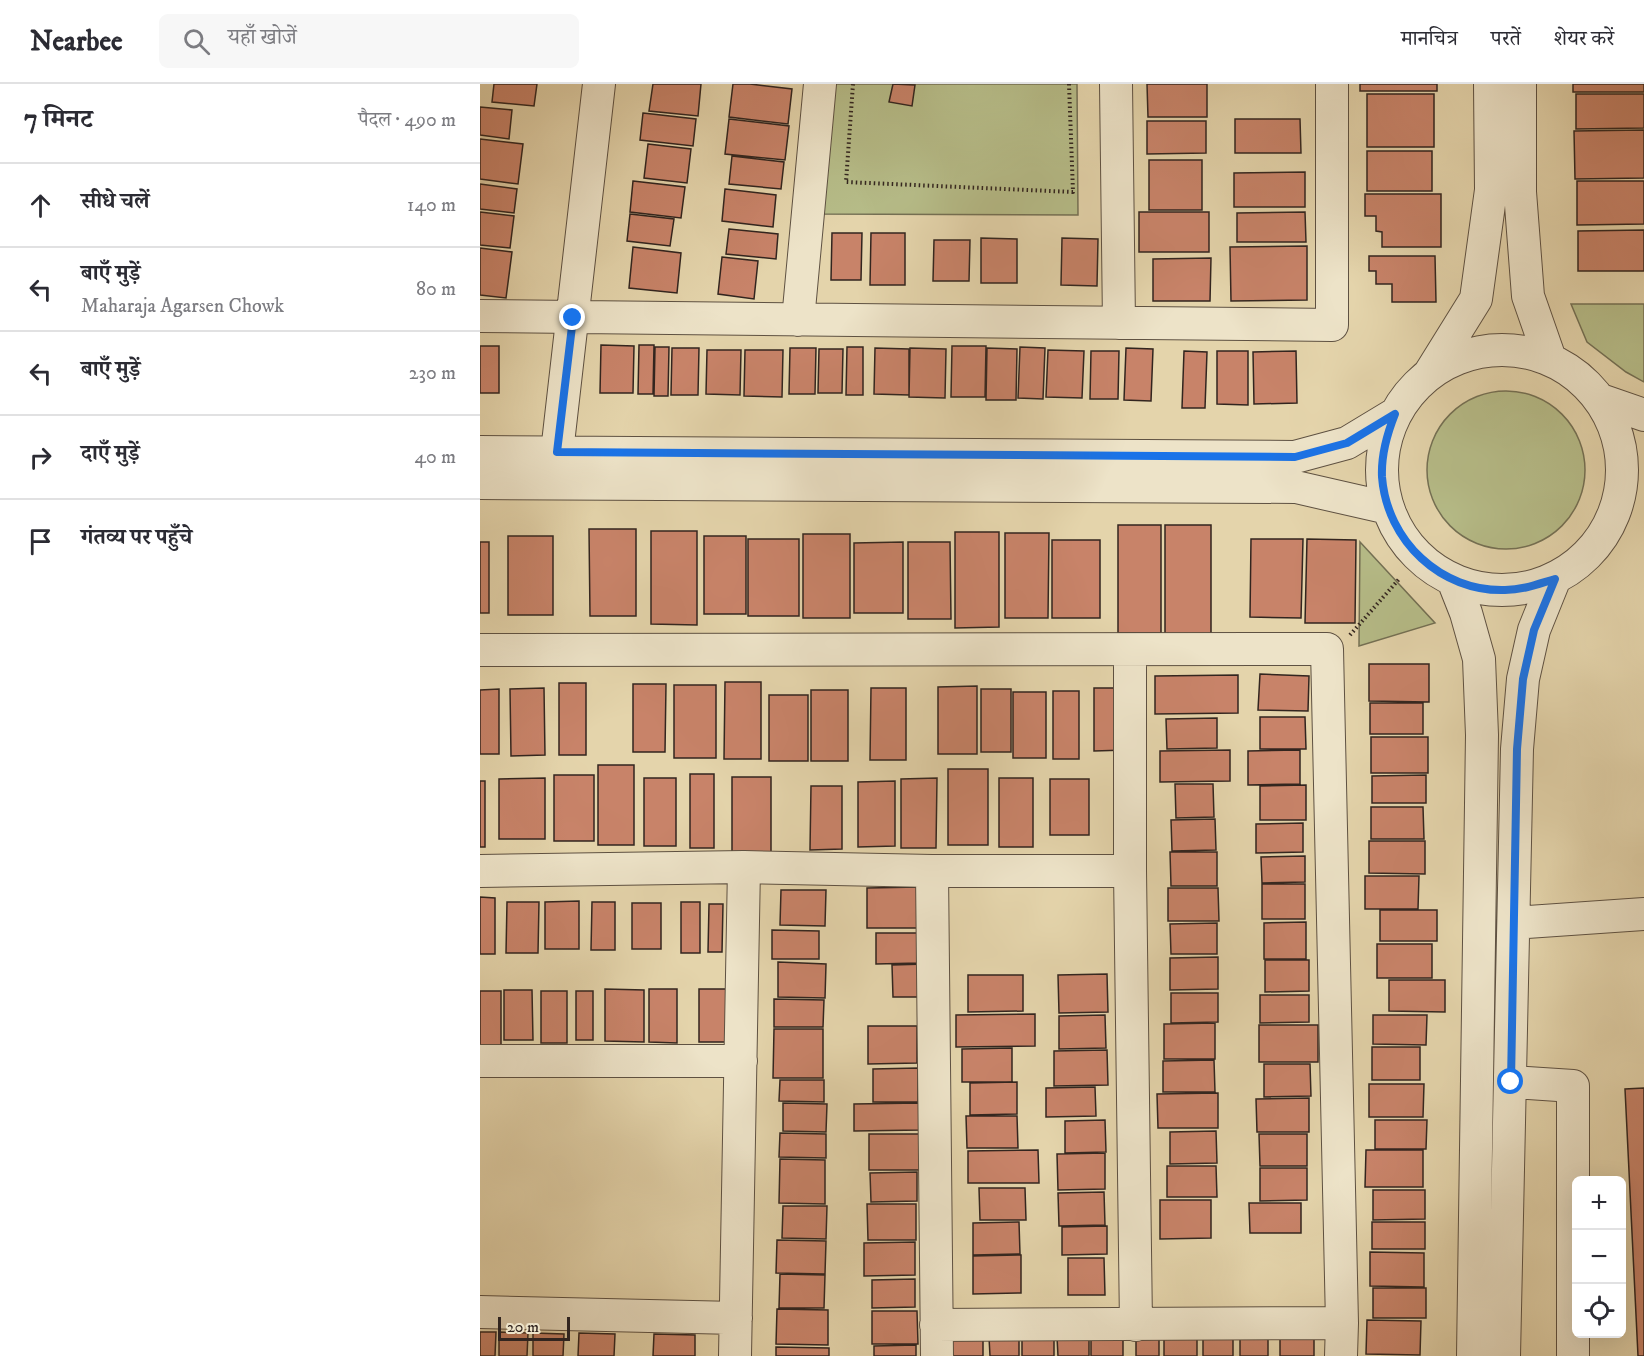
<!DOCTYPE html>
<html lang="hi">
<meta charset="utf-8">
<style>
body{margin:0;font-family:"IM FELL DW Pica","Noto Serif Devanagari",serif;background:#f7f7f7;color:#2b2b33}
.controls{position:absolute;right:18px;bottom:18px;display:grid;overflow:hidden;border-radius:9px;box-shadow:0 6px 24px #0002}
.controls button{width:54px;height:54px;display:grid;place-items:center;padding:0;border:0;border-bottom:2px solid #e1e1e2;background:#fff;color:#2b2b33;font:30px sans-serif}
.scale{position:absolute;left:18px;bottom:15px;width:72px;box-sizing:border-box;padding-left:6px;border:3px solid #32251f;border-top:0;font-size:16px;line-height:21px;white-space:nowrap;color:#32251f;-webkit-text-stroke:4px #ede3c8;paint-order:stroke}
.stop{position:absolute;width:18px;height:18px;margin:-14px;border:4px solid #1a73e8;border-radius:50%;background:#fff}
.stop.end{background:#1a73e8;border-color:#fff;box-shadow:0 2px 6px #0008}
.list{margin:0;padding:0;list-style:none}
h2{display:flex;justify-content:space-between;align-items:center;height:78px;margin:0;padding:0 24px;font-size:26px}
h2 small{font-size:20px;font-weight:400;color:#7c7c81}
.list li{display:grid;grid-template-columns:39px 1fr auto;gap:18px;align-items:center;box-sizing:border-box;height:84px;padding:0 24px;border-top:2px solid #e1e1e2}
.list b{display:block;font-size:22px;white-space:nowrap}
.list p{margin:0;font-size:20px;white-space:nowrap;color:#7c7c81}
.list em{font-size:20px;font-style:normal;color:#7c7c81}
.icon{flex:none;width:33px;height:33px;fill:none;stroke:currentColor;stroke-width:2;stroke-linecap:round;stroke-linejoin:round}
.map{position:relative;flex:none;width:1164px;height:1272px;overflow:hidden}
header{display:flex;align-items:center;gap:36px;box-sizing:border-box;height:84px;padding:0 30px;background:#fff;border-bottom:2px solid #e1e1e2}
header strong{font-size:28px}
nav{display:flex;gap:33px;margin-inline-start:auto;font-size:21px}
.search{width:420px;height:54px;background:#f7f7f7;display:flex;align-items:center;gap:15px;box-sizing:border-box;padding:0 21px;border-radius:9px;color:#7c7c81;font-size:22px}
main{display:flex}
aside{flex:1;background:#fff}
.map>svg:first-child{display:block}
.green{fill:#b6bc88;stroke:#747054;stroke-width:1.5}
.building{fill:#c88369;stroke:#32251f;stroke-width:1.5}
.lines{fill:none;stroke-linecap:round;stroke-linejoin:round}
.minor-casing{stroke:#5e5142;stroke-width:34}
.path{stroke:#32251f;stroke-width:4;stroke-dasharray:1.5 3;stroke-linecap:butt}
.minor{stroke:#ede3c8;stroke-width:32}
.route{stroke:#1a73e8;stroke-width:8}
</style>
<header>
<strong>Nearbee</strong>
<div class="search"><svg class="icon" aria-label="search" viewBox="0 0 24 24"><circle cx="10" cy="10" r="6"/><path d="M15 15l6 6"/></svg>यहाँ खोजें</div>
<nav><a>मानचित्र</a><a>परतें</a><a>शेयर करें</a></nav>
</header>
<main>
<aside>
<h2>7 मिनट<small>पैदल · 490 m</small></h2>
<ul class="list">
<li><svg class="icon" aria-label="ahead" viewBox="0 0 24 24"><path d="M12 20V5M6 11l6-6 6 6"/></svg><div><b>सीधे चलें</b></div><em>140 m</em></li>
<li><svg class="icon" aria-label="left" viewBox="0 0 24 24"><path d="M17 20v-9H6M10 6l-5 5 5 5"/></svg><div><b>बाएँ मुड़ें</b><p>Maharaja Agarsen Chowk</p></div><em>80 m</em></li>
<li><svg class="icon" aria-label="left" viewBox="0 0 24 24"><path d="M17 20v-9H6M10 6l-5 5 5 5"/></svg><div><b>बाएँ मुड़ें</b></div><em>230 m</em></li>
<li><svg class="icon" aria-label="right" viewBox="0 0 24 24"><path d="M7 20v-9h11M14 6l5 5-5 5"/></svg><div><b>दाएँ मुड़ें</b></div><em>40 m</em></li>
<li><svg class="icon" aria-label="arrive" viewBox="0 0 24 24"><path d="M6 21V4h12l-3 4 3 4H6"/></svg><div><b>गंतव्य पर पहुँचे</b></div></li>
</ul>
</aside>
<div class="map">
<svg width="1164" height="1272" viewBox="0 0 1164 1272">
<rect width="100%" height="100%" fill="#e4d4ab"/>
<filter id="stains"><feTurbulence type="fractalNoise" baseFrequency=".00333" numOctaves="4"/><feColorMatrix values="0 0 0 0 .2 0 0 0 0 .09 0 0 0 0 .02 0 0 0 .5 -.17"/></filter>
<radialGradient id="worn" r=".72"><stop offset=".6" stop-color="#630" stop-opacity="0"/><stop offset="1" stop-color="#630" stop-opacity=".3"/></radialGradient>
<!-- green -->
<path class="green" d="M347,0H597L598,131L336,130Z
M1091,220H1164V298L1146,288L1107,258Z
M947 386a79 79 0 1 1 158 0a79 79 0 1 1-158 0Z
M880,458L955,539L879,562Z"/>
<!-- building -->
<path class="building" d="M14,0H57L54,22L12,18Z
M173,0H221L218,32L169,27Z
M253,0H270L312,5L308,40L249,33Z
M413,0L435,1L432,22L409,18Z
M667,0H727V33H668Z
M880,0H957V7H880Z
M1093,0H1164V8H1093Z
M887,10H954V63H887Z
M1096,10H1164V44L1096,45Z
M0,23L32,26L29,55L0,51Z
M163,29L216,35L213,62L160,56Z
M249,35L309,42L305,76L245,70Z
M755,35H820L821,69H755Z
M667,37H726V69L667,70Z
M1164,46V94L1095,95L1094,47Z
M0,55L43,60L38,100L0,95Z
M168,60L211,65L207,99L164,94Z
M887,67H952V107H887Z
M252,72L304,78L301,105L249,100Z
M669,76H722V126H669Z
M825,88V123H754V89Z
M153,97L205,103L201,134L150,128Z
M1097,97H1164V140L1097,141Z
M0,100L37,105L34,129L0,125Z
M245,105L296,111L293,143L242,137Z
M885,110H961V163H902V148L896,147V132H885Z
M0,128L34,132L30,164L0,161Z
M659,128H729V168H659Z
M825,128L826,158H757V129Z
M150,130L194,135L190,162L147,157Z
M249,145L298,150L296,175L246,170Z
M1164,146V187H1098V147Z
M352,149H382L381,196H351Z
M391,149H425V201H390Z
M501,154L537,155V199H501Z
M582,154L618,155L617,202L581,201Z
M454,156H490L489,197H453Z
M827,162V216L751,217L750,163Z
M153,163L201,169L197,209L149,204Z
M0,164L32,168L26,214L0,211Z
M889,172H955L956,218H912V200H896V187H889Z
M242,173L278,177L274,215L238,210Z
M731,174L730,217H673V175Z
M121,261L154,262L153,309H120Z
M159,261H174L173,310H158Z
M0,262H19V309H0Z
M472,262H506L505,313H471Z
M175,263H189L188,312H174Z
M367,263H383V311H366Z
M540,263L565,264L563,315L538,314Z
M192,264H219L218,311H191Z
M310,264H336L335,310H309Z
M395,264L429,265V311L394,310Z
M430,264L466,265L465,314L429,313Z
M507,264L537,265L536,316H506Z
M646,264L673,265L671,317L644,316Z
M339,265H363L362,309H338Z
M227,266H261L260,311L226,310Z
M265,266H303L302,313L264,312Z
M568,266L604,267L602,314L566,313Z
M611,267H639L638,315H610Z
M704,267L727,268L725,324H702Z
M737,267H768V321L737,320Z
M816,267L817,319L774,320L773,268Z
M638,441H681V549H638Z
M685,441H731V553H685Z
M109,445H156V532H110Z
M171,447H217V541L171,540Z
M475,448H519V543L475,544Z
M525,449H569L568,534H525Z
M323,450H370V534H323Z
M28,452H73V531H28Z
M224,452H266V530H224Z
M268,455H319V532H268Z
M771,455H823L821,534L770,533Z
M827,455L876,456L875,539H825Z
M572,456H620V534H572Z
M0,458H9V529H0Z
M423,458V529H374V459Z
M428,458H470L471,535H428Z
M889,580H949V618L889,617Z
M780,590L829,592L828,627L778,626Z
M758,591V629L675,630V592Z
M245,598H281V675H244Z
M79,599H106V671H79Z
M153,600H186L185,668H153Z
M194,601H236V674H194Z
M497,602V670H458V603Z
M64,604L65,671L31,672L30,605Z
M391,604H426V676H390Z
M614,604H647L646,666L614,667Z
M19,605V670H0V606Z
M501,605H531V668H501Z
M331,606H368V677H331Z
M573,607H599V675H573Z
M533,608H566V674H533Z
M289,611H328V677H289Z
M890,619H943V650H890Z
M780,633H825L826,665H780Z
M737,634V664L687,665L686,635Z
M891,653H948V689H891Z
M750,666V697L680,698V667Z
M820,666V700L768,701V667Z
M118,681H154V761H118Z
M468,685H508V761H468Z
M210,690H234V764H210Z
M74,691H114V757H74Z
M946,691V719H892V692Z
M252,693H291V772H252Z
M65,694V755H19V695Z
M164,694H196V762H164Z
M457,694L456,764H421V695Z
M519,694H553V763H519Z
M570,695H609V751H570Z
M0,697H5V763H0Z
M415,697V762L378,763V698Z
M695,700H733L734,733L696,734Z
M826,701V736H780V702Z
M331,702H362V765L330,766Z
M891,723H943L944,755H891Z
M735,735L736,766L692,767L691,736Z
M823,739V768L776,769V740Z
M889,757H945V790L889,789Z
M690,768H737V802H691Z
M825,772V798L782,799L781,773Z
M885,792H939L938,825H885Z
M782,800H825V835H782Z
M439,803V844H387V804Z
M688,804H738L739,837H688Z
M301,806H346L345,842L300,841Z
M0,813L15,814V870H0Z
M99,817V865H65V818Z
M27,818H59L58,869H26Z
M112,818H135V866H111Z
M201,818H220V869H201Z
M152,819H181V865H152Z
M229,820H243L242,868H228Z
M900,826H957V857H900Z
M826,838V875H784V839Z
M737,839V870H691L690,840Z
M292,846L339,847V875H292Z
M396,849H439V879L396,880Z
M897,860H952V894H897Z
M738,873V905L690,906V874Z
M785,876H829V907L785,908Z
M298,878L346,880L345,914L298,913Z
M446,880V913H413L412,881Z
M627,890L628,928L579,929L578,891Z
M488,891H543V927L488,928Z
M909,896H965V928L909,927Z
M125,905L164,906V958L125,957Z
M169,905H197V959L169,958Z
M219,905H255V958H219Z
M24,906H52L53,956H24Z
M0,907H21V961H0Z
M61,907H87V959H61Z
M96,907H113V956H96Z
M691,909H738V938L691,939Z
M780,911H829V938L780,939Z
M294,915L344,916L343,943H294Z
M555,930V962L476,963V931Z
M625,931L626,964L579,965V932Z
M893,931H947L946,961L893,960Z
M735,939V975H684V940Z
M779,941H838V978H779Z
M388,942H437V979L388,980Z
M294,945H343V994H293Z
M892,963H940V996H892Z
M532,964V998H482V965Z
M627,966L628,1001L574,1002V967Z
M734,976L735,1008H683V977Z
M784,980H830L831,1012L784,1013Z
M438,984V1018H393V985Z
M300,996H344V1018L299,1017Z
M537,998V1030L490,1031V999Z
M889,1000H944L943,1033H889Z
M615,1003L616,1032L566,1033V1004Z
M1164,1004V1272H1158L1145,1005Z
M738,1009V1044H678L677,1010Z
M829,1014V1048H777L776,1015Z
M303,1019L347,1020L346,1048L303,1047Z
M440,1019L441,1046L374,1047V1020Z
M486,1032H537L538,1064H487Z
M625,1036L626,1068L585,1069V1037Z
M895,1036H947L946,1065H895Z
M736,1047L737,1079L690,1080V1048Z
M300,1049L346,1050V1074L299,1073Z
M389,1050H441V1086H389Z
M779,1050H827V1082H780Z
M558,1066L559,1099H488V1067Z
M886,1066H943V1103H885Z
M625,1069V1105L578,1106L577,1070Z
M300,1075L345,1076V1120L299,1119Z
M687,1082H736L737,1113H687Z
M780,1084H827V1116L780,1117Z
M437,1088V1117L391,1118L390,1089Z
M499,1104H545L546,1136H500Z
M893,1106H945V1135L893,1136Z
M624,1108L625,1141L579,1142L578,1109Z
M680,1116H731V1154L680,1155Z
M769,1119H821V1149H770Z
M387,1120H436V1156H388Z
M303,1122H347L346,1155L302,1154Z
M539,1138L540,1170L493,1171V1139Z
M892,1138H945V1165H892Z
M627,1142V1170L582,1171V1143Z
M297,1156L346,1157L345,1190L296,1189Z
M435,1158V1191L384,1192V1159Z
M890,1168L944,1169V1203L890,1202Z
M541,1171V1209L493,1210V1172Z
M588,1174H624L625,1211H588Z
M300,1190L345,1191L344,1224H299Z
M435,1195V1223L392,1224V1196Z
M893,1204H946V1234H893Z
M297,1225L348,1226V1261L296,1260Z
M392,1227H437L438,1260H392Z
M887,1236L941,1237L940,1271L886,1270Z
M0,1248H16L15,1272H0Z
M19,1248L48,1249L47,1272H19Z
M53,1249L84,1250L83,1272H53Z
M99,1249L135,1250L134,1272H98Z
M174,1250L215,1251V1272H173Z
M466,1252H503V1272H466Z
M539,1252V1272H510L509,1253Z
M542,1252H574V1272H542Z
M609,1252V1272H578L577,1253Z
M643,1252V1272H611V1253Z
M723,1253H753V1272H723Z
M834,1253V1272H800V1254Z
M679,1255V1272H656V1256Z
M684,1255H717V1272H684Z
M760,1255H788V1272H760Z
M436,1261V1272H394V1262Z
M296,1263L349,1264V1272H296Z"/>
<g class="lines">
<defs>
<path id="minor" d="M636,0L639,239
M1040,0V108L1048,212L1070,275
M0,232L852,241V0
M318,236L340,0
M902 386a120 120 0 1 1 240 0a120 120 0 1 1-240 0Z
M950,289L996,215L1011,106L1010,0
M1121,316L1164,331
M0,368L815,373L867,359L915,330
M77,368L119,0
M0,399L816,403L908,424
M973,496L986,529L999,575L1002,651L993,1272
M0,566L847,565L862,1239L861,1272
M650,566V787L656,1241
M0,787L264,783L452,787H650
M452,787L457,1272
M1034,839L1164,830
M0,977H261
M1031,998L1093,1002V1272
M0,1228L256,1234
M456,1241L862,1239
M255,1272L264,783
M1024,1272L1037,665L1043,595L1054,546L1075,494"/>
</defs>
<!-- minor casing -->
<use href="#minor" class="minor-casing"/>
<!-- path -->
<path class="path" d="M373,0L366,98L593,108L589,0
M870,551L920,494"/>
<!-- minor -->
<use href="#minor" class="minor"/>
</g>
<g class="lines">
<!-- route -->
<path class="route" d="M93,234L77,368L815,373L867,359L915,330C907,350 901,371 902,393C907,457 961,508 1025,506C1043,506 1058,500 1075,495L1054,546L1043,595L1037,665L1031,998"/>
</g>
<rect width="100%" height="100%" filter="url(#stains)"/>
<rect width="100%" height="100%" fill="url(#worn)"/>
</svg>
<div class="controls">
<button>+</button>
<button>−</button>
<button><svg class="icon" aria-label="locate" viewBox="0 0 24 24"><circle cx="12" cy="12" r="6"/><path d="M12 2v4M12 18v4M2 12h4M18 12h4"/></svg></button>
</div>
<div class="scale">20 m</div>
<div class="stop" style="left:1031px;top:998px"></div>
<div class="stop end" style="left:93px;top:234px"></div>
</div>
</main>
